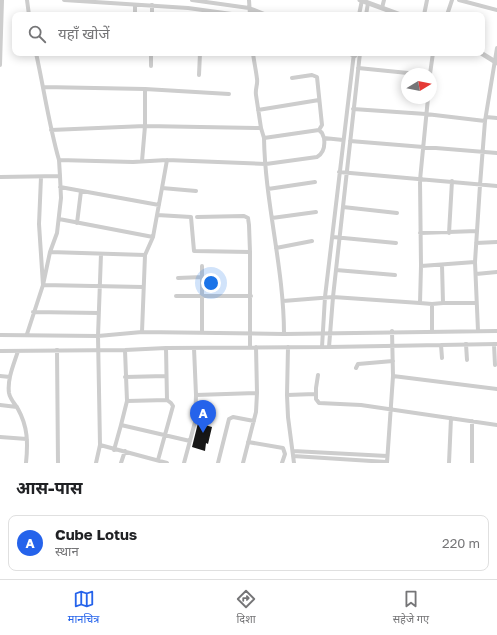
<!DOCTYPE html>
<html lang="hi">
<meta charset="utf-8">
<style>
body{margin:0;font-family:"Golos Text","Noto Sans Devanagari",sans-serif;background:#f6f6f6;color:#202124}
.compass{position:absolute;left:401px;top:68px;width:36px;height:36px;border-radius:50%;background:#fff;box-shadow:0 2px 10px #0003;rotate:80deg}
.you{position:absolute;left:211px;top:283px;width:14px;height:14px;margin:-10px;border:3px solid #fff;border-radius:50%;background:#1a73e8;box-shadow:0 0 0 6px #1a73e833}
.badge{display:grid;place-items:center;width:26px;height:26px;border-radius:50%;background:#2563eb;color:#fff;font-size:13px;font-weight:700}
.pin{position:absolute;translate:-50% -33px;filter:drop-shadow(0 1px 2px #0008)}
.pin::after{content:'';position:absolute;top:21px;width:14px;height:12px;background:inherit;clip-path:polygon(0 0,100% 0,50% 100%)}
.list{margin:0;padding:0;list-style:none}
h2{display:flex;justify-content:space-between;align-items:center;height:52px;margin:0;padding:0 16px;font-size:17px}
h2 small{font-size:13px;font-weight:400;color:#757577}
.list li{display:grid;grid-template-columns:26px 1fr auto;gap:12px;align-items:center;box-sizing:border-box;height:56px;margin:0 8px 8px;padding:0 8px;border:1px solid #e0e0e0;border-radius:8px}
.list b{display:block;font-size:15px;white-space:nowrap}
.list p{margin:0;font-size:13px;white-space:nowrap;color:#757577}
.list em{font-size:13px;font-style:normal;color:#757577}
.icon{flex:none;width:22px;height:22px;fill:none;stroke:currentColor;stroke-width:2;stroke-linecap:round;stroke-linejoin:round}
.map{position:relative;flex:none;width:497px;height:463px;overflow:hidden}
.search{position:absolute;background:#fff;box-shadow:0 2px 10px #0003;left:12px;right:12px;top:12px;height:44px;display:flex;align-items:center;gap:10px;box-sizing:border-box;padding:0 14px;border-radius:8px;color:#757577;font-size:15px}
.sheet{height:116px;background:#fff}
nav{display:flex;justify-content:space-around;align-items:center;box-sizing:border-box;height:56px;border-top:1px solid #e0e0e0;background:#fff;font-size:11px;color:#757577}
nav a{display:grid;justify-items:center;gap:2px}
nav .on{color:#2563eb}
.map>svg:first-child{display:block}
.building{fill:#171717}
.lines{fill:none;stroke-linecap:round;stroke-linejoin:round}
.minor{stroke:#cdcdcd;stroke-width:4}
.tertiary{stroke:#cdcdcd;stroke-width:5}
</style>
<div class="map">
<svg width="497" height="463" viewBox="0 0 497 463">
<rect width="100%" height="100%" fill="#fff"/>
<!-- building -->
<path class="building" d="M198,423L212,427L208,444L206,443L205,451L192,447Z"/>
<g class="lines">
<!-- minor -->
<path class="minor" d="M27,0L29,15
M64,0L188,8L239,15
M192,0L249,8L267,15
M249,0L250,15
M459,0L497,10
M382,8L384,0
M135,15V5
M152,15V5
M359,15L362,0
M366,15L368,3
M424,15L427,0
M447,15L452,0
M36,53C44,89 49,125 59,160L133,162L167,160L266,164L317,157C324,153 325,145 324,138L343,140
M347,53L355,56
M0,65L2,0
M151,66V53
M358,68L408,73
M430,74L433,53
M199,75L200,53
M292,78L312,75L317,77L322,125L319,130
M44,87L145,89V126L142,161
M145,89L229,94
M353,109L426,114L485,121
M258,110L319,100
M486,117L497,118
M51,130L145,126L261,128
M264,138L319,130L322,133L324,138
M350,141L497,153
M59,160L60,176
M339,172L497,186
M0,177L60,176L61,198L57,233L50,252L43,285L27,334
M41,177L39,224L43,285L143,287
M60,187L159,205
M162,188L167,160
M268,189L315,182
M196,191L162,188L157,215L191,217L194,251L250,252V347
M343,207L397,213
M197,217L244,216L248,218L249,225L250,252
M272,218L316,212
M59,219L153,237L157,215
M77,223L81,191
M420,233L477,231
M449,233L452,181
M333,237L396,243
M476,243L497,242
M276,248L312,241
M145,255L153,237
M442,265L443,303
M202,266V333
M421,266L420,180L428,98
M336,270L395,275
M476,274L497,272
M178,278L202,277
M176,296H251
M283,301L333,297L420,303
M432,304L420,303L421,266L475,262
M33,312L99,313
M432,331V304L443,303H476
M478,331L475,262L480,185L485,121L497,48
M142,332L284,334C284,268 265,203 264,138L261,128L256,95C255,89 258,84 257,79C256,70 254,62 253,53
M284,334L497,331
M0,335L98,336L142,332L145,255L50,252
M466,344L467,360
M494,344L495,365
M441,345L442,358
M288,347L287,395L315,394
M322,347L325,297L354,53
M329,347L333,297L360,53
M57,350L58,463
M0,351L125,350L166,348L329,347L497,344
M18,351C14,364 7,379 9,393C10,399 15,404 18,409C28,427 28,443 26,463
M356,368L358,364L393,361
M318,375L316,388V399L319,403L361,405L497,425
M0,376L10,377
M393,376L497,389
M125,377L166,376
M196,395L257,393
M287,395L288,417L294,463
M127,401L167,400
M0,405L17,407
M121,425L127,401L125,350
M0,437L27,439
M248,442L283,448L285,454L282,463
M100,445L167,463
M114,450L121,425L190,441
M293,451L387,456
M293,456L387,462
M158,460L173,406L171,403L167,400L166,348
M96,463L100,445L98,336L101,254
M121,463L125,451
M184,463L195,422L196,395L194,348
M218,463L229,419L233,417L254,421
M243,463L256,412L257,393L256,347
M387,463L393,376L392,331
M449,463L451,418
M472,463V421"/>
<!-- tertiary -->
<path class="tertiary" d="M360,0L401,15
M481,53L497,63"/>
</g>
</svg>
<svg class="compass" viewBox="-18 -18 36 36"><path d="M0-13l5 13h-10z" fill="#e53935"/><path d="M0 13l5-13h-10z" fill="#757577"/></svg>
<div class="you"></div>
<div class="pin badge" style="left:203px;top:433px">A</div>
<div class="search"><svg class="icon" aria-label="search" viewBox="0 0 24 24"><circle cx="10" cy="10" r="6"/><path d="M15 15l6 6"/></svg>यहाँ खोजें</div>
</div>
<section class="sheet">
<h2>आस-पास<small></small></h2>
<ul class="list">
<li><span class="badge">A</span><div><b>Cube Lotus</b><p>स्थान</p></div><em>220 m</em></li>
</ul>
</section>
<nav>
<a class="on"><svg class="icon" aria-label="map" viewBox="0 0 24 24"><path d="M3 6l6-2 6 2 6-2v14l-6 2-6-2-6 2zM9 4v14M15 6v14"/></svg>मानचित्र</a>
<a><svg class="icon" aria-label="directions" viewBox="0 0 24 24"><path d="M12 3l9 9-9 9-9-9zM9 14v-3h6M13 9l2 2-2 2"/></svg>दिशा</a>
<a><svg class="icon" aria-label="saved" viewBox="0 0 24 24"><path d="M7 4h10v16l-5-4-5 4z"/></svg>सहेजे गए</a>
</nav>
